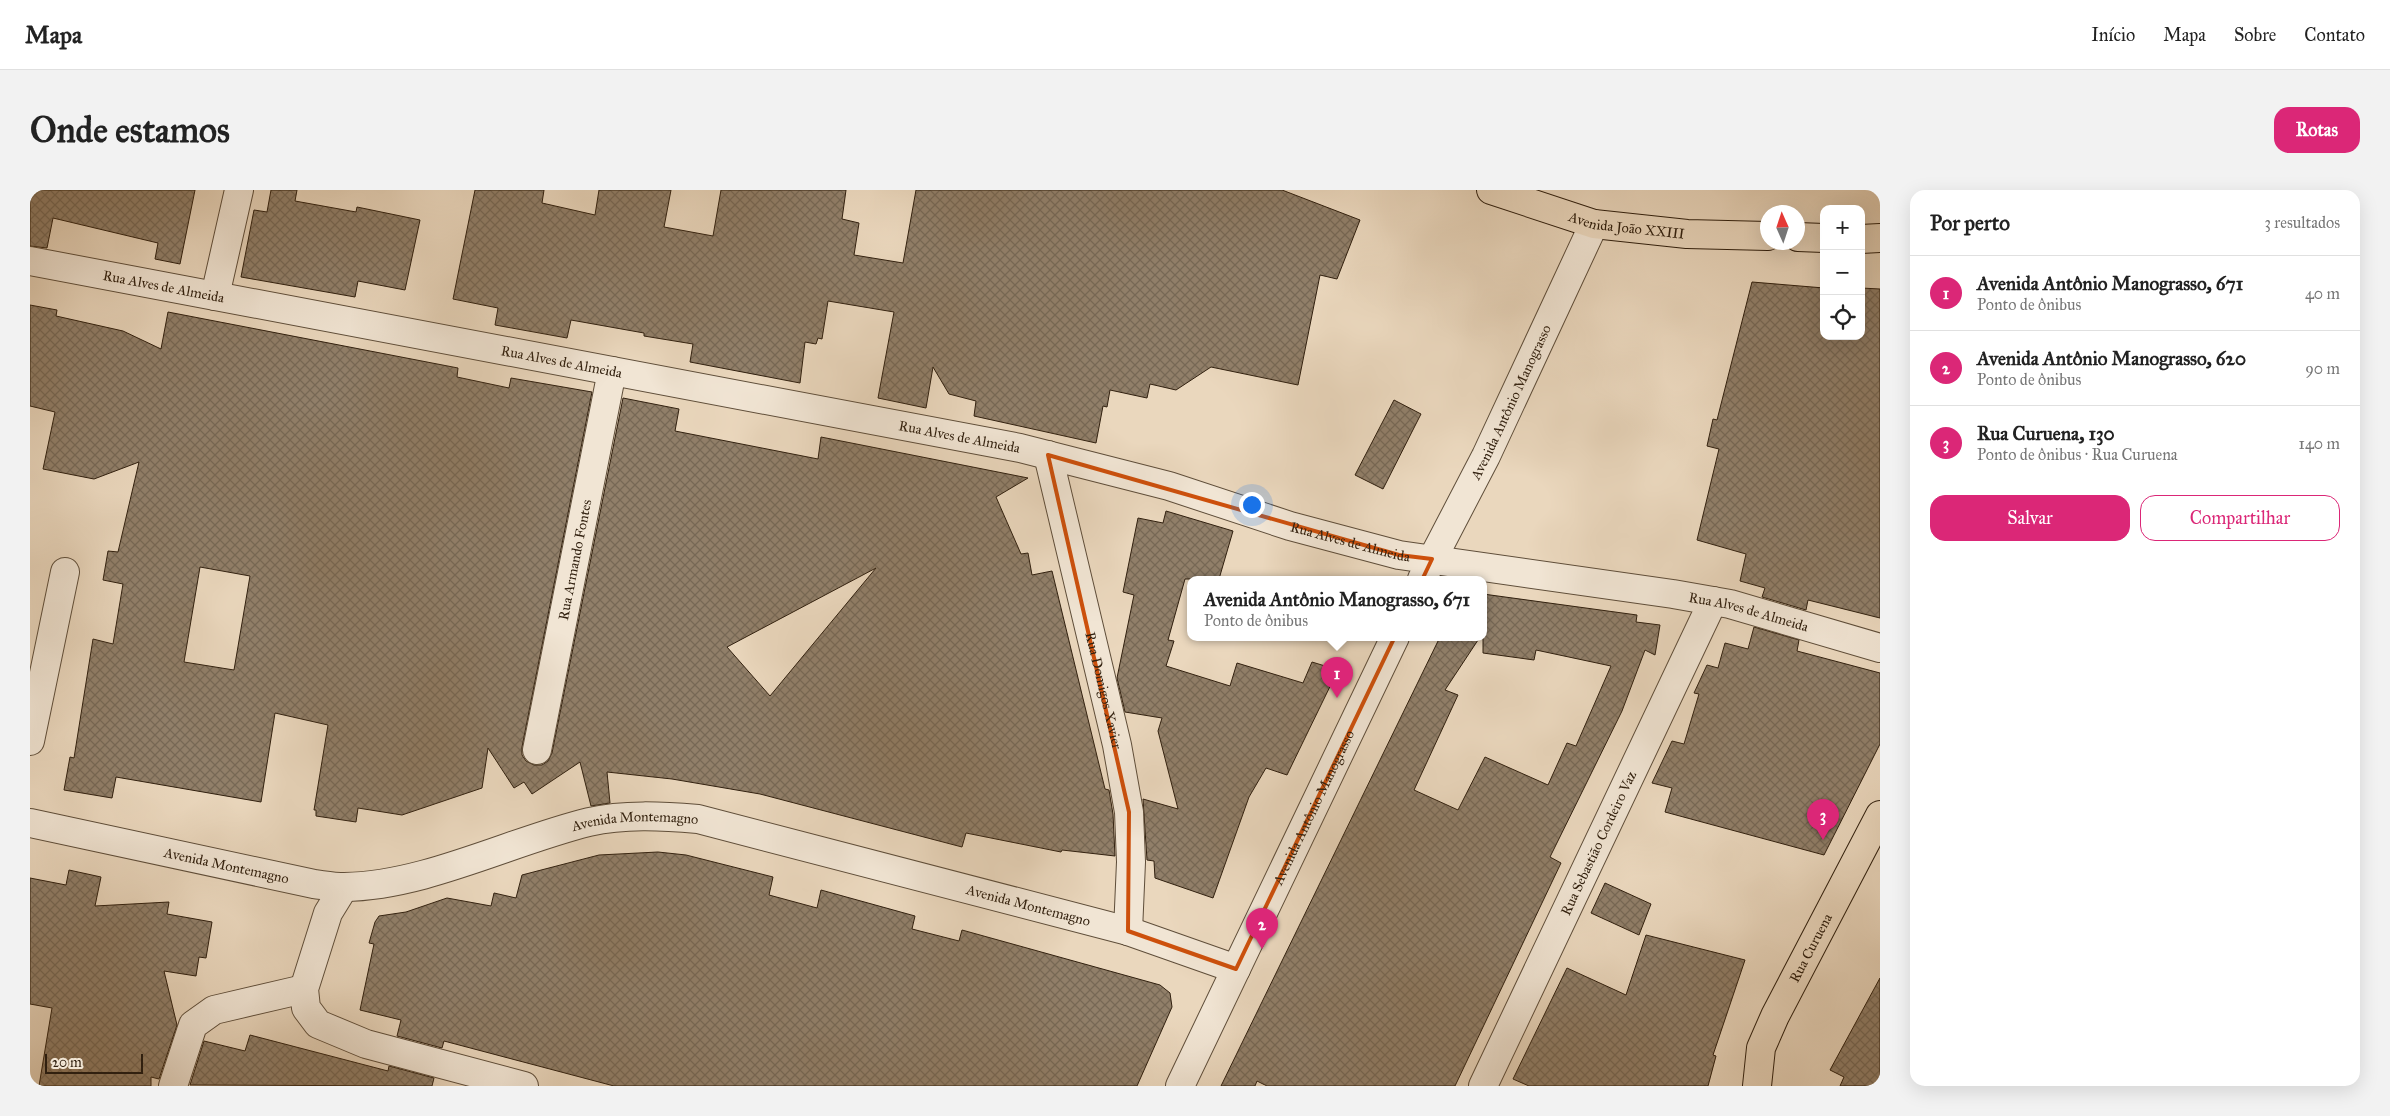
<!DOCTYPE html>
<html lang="pt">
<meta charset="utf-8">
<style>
body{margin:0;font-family:"IM FELL Great Primer",serif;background:#f2f2f2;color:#222}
.controls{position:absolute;right:15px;top:15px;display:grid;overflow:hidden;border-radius:10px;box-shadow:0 5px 20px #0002}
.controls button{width:45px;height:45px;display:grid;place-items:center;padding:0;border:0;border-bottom:1px solid #e0e0e0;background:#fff;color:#222;font:25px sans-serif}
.compass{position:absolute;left:1730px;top:15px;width:45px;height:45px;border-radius:50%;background:#fff;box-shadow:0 5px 20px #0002;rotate:357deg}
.scale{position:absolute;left:15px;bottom:12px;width:98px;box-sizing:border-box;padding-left:5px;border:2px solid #31200f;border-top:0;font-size:14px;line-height:18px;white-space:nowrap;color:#31200f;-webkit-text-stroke:4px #f1e5d4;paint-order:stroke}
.you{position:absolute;left:1221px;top:314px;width:18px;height:18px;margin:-12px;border:4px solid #fff;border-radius:50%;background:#1a73e8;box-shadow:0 0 0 8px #1a73e833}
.badge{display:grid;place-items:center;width:32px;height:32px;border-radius:50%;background:#db2777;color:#fff;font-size:16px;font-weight:700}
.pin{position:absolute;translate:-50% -41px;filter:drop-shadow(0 1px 2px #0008)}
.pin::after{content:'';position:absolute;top:26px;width:18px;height:15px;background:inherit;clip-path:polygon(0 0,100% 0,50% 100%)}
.popup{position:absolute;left:1157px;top:386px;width:300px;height:65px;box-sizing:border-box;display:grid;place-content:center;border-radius:10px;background:#fff;filter:drop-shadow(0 1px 4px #0005);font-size:16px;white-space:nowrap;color:#767676}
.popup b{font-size:19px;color:#222}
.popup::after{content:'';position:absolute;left:50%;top:100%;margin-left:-10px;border:10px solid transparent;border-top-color:#fff}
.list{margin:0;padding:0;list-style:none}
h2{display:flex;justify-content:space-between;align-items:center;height:65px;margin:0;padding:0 20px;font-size:21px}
h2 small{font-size:16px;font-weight:400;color:#767676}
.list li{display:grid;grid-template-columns:32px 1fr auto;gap:15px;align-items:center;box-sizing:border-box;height:75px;padding:0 20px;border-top:1px solid #e0e0e0}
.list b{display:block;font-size:19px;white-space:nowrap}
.list p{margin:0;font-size:16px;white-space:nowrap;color:#767676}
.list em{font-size:16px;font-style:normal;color:#767676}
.actions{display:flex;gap:10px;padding:15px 20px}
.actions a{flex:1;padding:11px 0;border:1px solid #db2777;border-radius:15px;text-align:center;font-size:18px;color:#db2777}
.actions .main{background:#db2777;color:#fff}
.icon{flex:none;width:28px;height:28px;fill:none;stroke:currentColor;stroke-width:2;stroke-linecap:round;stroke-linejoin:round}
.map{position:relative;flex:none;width:1850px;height:896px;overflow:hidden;border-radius:15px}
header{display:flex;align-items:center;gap:30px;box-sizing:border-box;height:70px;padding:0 25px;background:#fff;border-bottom:1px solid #e0e0e0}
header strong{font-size:24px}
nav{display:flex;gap:28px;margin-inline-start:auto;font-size:18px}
.intro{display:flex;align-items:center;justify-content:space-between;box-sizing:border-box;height:120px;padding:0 30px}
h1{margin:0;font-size:35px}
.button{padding:12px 22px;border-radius:15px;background:#db2777;color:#fff;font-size:18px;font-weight:700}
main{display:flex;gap:30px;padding:0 30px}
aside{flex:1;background:#fff;border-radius:15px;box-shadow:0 5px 20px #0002}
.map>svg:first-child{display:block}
.building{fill:url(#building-cross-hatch);stroke:#31200f;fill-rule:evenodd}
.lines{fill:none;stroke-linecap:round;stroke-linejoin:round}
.minor-casing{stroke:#5f4e3a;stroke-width:30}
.major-casing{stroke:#31200f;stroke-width:30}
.minor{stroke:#f1e5d4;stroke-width:28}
.major{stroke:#ead7bd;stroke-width:28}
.marked{fill:none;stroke:#cd500c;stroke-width:4;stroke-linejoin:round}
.labels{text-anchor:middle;stroke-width:4.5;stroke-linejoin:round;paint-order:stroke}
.street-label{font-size:14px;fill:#31200f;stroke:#f1e5d4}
</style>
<header>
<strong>Mapa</strong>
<nav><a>Início</a><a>Mapa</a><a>Sobre</a><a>Contato</a></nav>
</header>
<div class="intro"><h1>Onde estamos</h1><a class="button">Rotas</a></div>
<main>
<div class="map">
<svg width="1850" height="896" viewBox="0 0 1850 896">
<defs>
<pattern id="building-cross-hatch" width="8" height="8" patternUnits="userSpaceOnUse" patternTransform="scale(1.25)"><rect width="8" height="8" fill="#917f69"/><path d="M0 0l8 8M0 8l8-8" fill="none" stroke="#776855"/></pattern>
</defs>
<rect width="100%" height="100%" fill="#ead7bd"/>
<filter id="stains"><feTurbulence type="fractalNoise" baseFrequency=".004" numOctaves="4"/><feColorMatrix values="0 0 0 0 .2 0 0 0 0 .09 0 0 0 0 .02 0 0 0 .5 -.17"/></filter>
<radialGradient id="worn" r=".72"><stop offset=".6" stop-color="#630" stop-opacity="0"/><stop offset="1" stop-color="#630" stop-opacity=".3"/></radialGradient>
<!-- building -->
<path class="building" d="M0,0H165L150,74L125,69L128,53L23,28L17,58L0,56Z
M241,0H267L265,11L326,22L327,17L390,30L375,100L328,91L325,107L211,87L224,20L237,22Z
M445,0H514L512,13L565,25L569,0H641L634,37L683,46L691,0H816L812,29L829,33L824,65L873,73L886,0H1252L1330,30L1307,89L1290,85L1268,195L1181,177L1146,200L1120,194L1117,208L1080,200L1077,217L1073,216L1066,253L944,226L946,211L919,204L903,177L896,218L848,208L864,122L798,111L792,149L788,148L786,154L775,152L770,193L660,172L663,154L614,146V143L541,130L537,148L465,135L468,118L423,109Z
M1722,92L1794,98V146H1831V98L1850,99V428L1778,410L1776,420L1732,407L1735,398L1710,391L1716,364L1667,350L1689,259L1677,256L1683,229L1687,230Z
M0,115L27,120L26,126L93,141L131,159L138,122L428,178L427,187L479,198L481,188L562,202L492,557V565L496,571L504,575H512L518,571L522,563L593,208L649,219L645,241L788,269L791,247L998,288L966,307L991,364L998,363L1002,385L1022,381L1075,599L1079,600L1083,624L1085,666L1032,660L1031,662L936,643L932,657L730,604L642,589L577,582L580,613L561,616L550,572L502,604L494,592L484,598L458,558L452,598L372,625L328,618L326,632L286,626V620H284L298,535L245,523L231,612L86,587L82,608L34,600L40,567L44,568L63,449L83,454L93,394L73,390L78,361L88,362L109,272L64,289L13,279L25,222L0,216ZM170,377L220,386L204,480L154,472ZM846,378L740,506L697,457Z
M1364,210L1391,224L1353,299L1325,285Z
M1136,321L1203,341L1189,389H1155L1138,450L1144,451L1136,476L1200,496L1207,473L1273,493L1282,472L1308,480L1257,585L1236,578L1219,607L1183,708L1125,688L1124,671L1117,670L1113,609L1148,619L1128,541L1132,528L1095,522L1087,488L1104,405L1093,402L1108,328L1133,333Z
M1453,404L1607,425L1606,432L1630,435L1625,465L1615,460L1592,521L1520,667L1531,673L1425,896H1237L1227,891L1225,896H1191L1410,447H1450L1415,500L1428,505L1384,600L1428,620L1455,567L1518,595L1537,553L1546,556L1581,476L1506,460L1504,470L1453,463Z
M1724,437L1769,450L1767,461L1850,483V554L1794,665L1635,622L1642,598L1622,593L1642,551L1654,554L1669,504L1664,503L1677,475L1688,478L1695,453L1718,459Z
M628,662L656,665L743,687L739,705L787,718L791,700L885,726L882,739L929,751L932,740L1130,795L1140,803L1142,817L1107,896H584L414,851L412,858L367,846L371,830L330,820L344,754L339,753L345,732L349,726L376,722L417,708L461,716L464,703L486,708L492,685L569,665Z
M39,680L71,687L65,716L139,712L137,724L182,732L176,768L169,767L166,786L134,781L147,835L129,889L121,887V896H9L22,818L0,814V688L36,695Z
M1575,693L1621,714L1609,745L1561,723Z
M1616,745L1715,770L1683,865L1686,866L1678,896H1499L1483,889L1537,778L1596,805Z
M1850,788V896H1810L1814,887L1800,880Z
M220,845L358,881L359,876L404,888L402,896L160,895L174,851L215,861Z"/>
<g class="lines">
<defs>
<g id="minor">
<path id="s1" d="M0,71L990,258L1139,296L1260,336L1369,365L1643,404L1700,414L1850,458"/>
<path d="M185,106L209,0"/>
<path id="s2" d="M1018,265L1087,555L1099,622L1101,672L1098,741"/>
<path id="s3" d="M1392,389L1456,266L1564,34"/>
<path d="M0,551L35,382"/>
<path id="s4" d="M507,560L582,181"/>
<path id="s5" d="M0,633L284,694C293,695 304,697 314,697C395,696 481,651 559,632C594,624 632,626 668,629L1098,741L1206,779"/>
<path d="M314,697L298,723L274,799L276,818L288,834L336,854L494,896"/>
<path d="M143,896L163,835L184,820L274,799"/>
<path id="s6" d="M1150,896L1365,447"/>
<path id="s7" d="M1453,896L1683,411"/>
</g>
<g id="major">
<path id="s8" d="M1461,0L1564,34L1657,44L1738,46"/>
<path d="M1768,47L1794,48"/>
<path d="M1831,49L1850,48"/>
<path id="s9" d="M1727,896L1731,858L1745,826L1850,625"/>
</g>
</defs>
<!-- minor casing -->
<use href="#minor" class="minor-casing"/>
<!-- major casing -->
<use href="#major" class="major-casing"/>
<!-- minor -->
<use href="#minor" class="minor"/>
<!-- major -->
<use href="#major" class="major"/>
</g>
<!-- marked area -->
<path class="marked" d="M1018,265L1369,365L1402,369L1206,779L1098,741L1099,622Z"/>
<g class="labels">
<!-- street labels -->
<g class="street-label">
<text dy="5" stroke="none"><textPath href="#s8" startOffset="141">Avenida João XXIII</textPath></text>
<text dy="5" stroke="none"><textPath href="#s1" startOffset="136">Rua Alves de Almeida</textPath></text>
<text dy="5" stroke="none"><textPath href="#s1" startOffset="541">Rua Alves de Almeida</textPath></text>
<text dy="5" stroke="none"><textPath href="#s3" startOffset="198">Avenida Antônio Manograsso</textPath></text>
<text dy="5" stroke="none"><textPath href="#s1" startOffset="946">Rua Alves de Almeida</textPath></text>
<text dy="5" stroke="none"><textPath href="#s1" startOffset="1351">Rua Alves de Almeida</textPath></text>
<text dy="5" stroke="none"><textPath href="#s4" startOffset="194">Rua Armando Fontes</textPath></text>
<text dy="5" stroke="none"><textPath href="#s1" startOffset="1756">Rua Alves de Almeida</textPath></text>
<text dy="5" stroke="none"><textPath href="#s2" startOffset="242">Rua Domigos Xavier</textPath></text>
<text dy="5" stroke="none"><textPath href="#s6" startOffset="309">Avenida Antônio Manograsso</textPath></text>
<text dy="5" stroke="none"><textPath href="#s5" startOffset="621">Avenida Montemagno</textPath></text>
<text dy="5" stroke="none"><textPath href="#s7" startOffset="269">Rua Sebastião Cordeiro Vaz</textPath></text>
<text dy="5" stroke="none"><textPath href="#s5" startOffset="201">Avenida Montemagno</textPath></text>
<text dy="5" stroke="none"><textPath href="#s5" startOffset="1026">Avenida Montemagno</textPath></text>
<text dy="5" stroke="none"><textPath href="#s9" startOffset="150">Rua Curuena</textPath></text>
</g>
</g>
<rect width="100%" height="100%" filter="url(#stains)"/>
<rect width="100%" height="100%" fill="url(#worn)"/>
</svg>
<div class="controls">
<button>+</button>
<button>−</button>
<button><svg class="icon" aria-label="locate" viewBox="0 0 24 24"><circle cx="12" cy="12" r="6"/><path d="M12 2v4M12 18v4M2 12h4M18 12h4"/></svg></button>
</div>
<svg class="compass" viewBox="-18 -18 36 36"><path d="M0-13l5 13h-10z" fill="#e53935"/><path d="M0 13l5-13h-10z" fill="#767676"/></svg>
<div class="scale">20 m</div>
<div class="you"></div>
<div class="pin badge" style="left:1307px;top:508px">1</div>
<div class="popup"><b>Avenida Antônio Manograsso, 671</b>Ponto de ônibus</div>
<div class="pin badge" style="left:1232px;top:759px">2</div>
<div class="pin badge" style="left:1793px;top:650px">3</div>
</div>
<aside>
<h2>Por perto<small>3 resultados</small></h2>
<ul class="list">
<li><span class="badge">1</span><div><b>Avenida Antônio Manograsso, 671</b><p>Ponto de ônibus</p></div><em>40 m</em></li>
<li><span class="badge">2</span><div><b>Avenida Antônio Manograsso, 620</b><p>Ponto de ônibus</p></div><em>90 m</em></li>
<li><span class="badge">3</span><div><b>Rua Curuena, 130</b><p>Ponto de ônibus · Rua Curuena</p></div><em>140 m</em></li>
</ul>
<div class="actions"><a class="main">Salvar</a><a>Compartilhar</a></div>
</aside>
</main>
